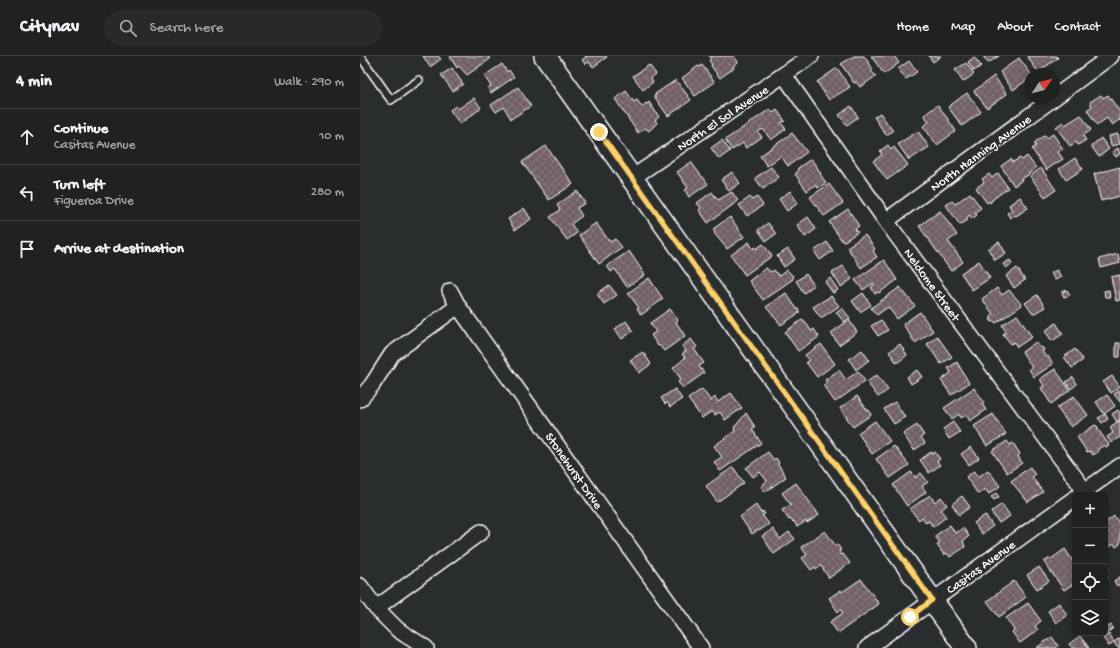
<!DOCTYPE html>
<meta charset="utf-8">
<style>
body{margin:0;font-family:"Gochi Hand",sans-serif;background:#282a2a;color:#f1f3f6}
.controls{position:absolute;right:12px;bottom:12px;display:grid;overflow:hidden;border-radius:6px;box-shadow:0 2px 6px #0003}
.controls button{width:36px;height:36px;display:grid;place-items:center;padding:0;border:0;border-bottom:1px solid #3d3f40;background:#202222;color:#f1f3f6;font:20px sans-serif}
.compass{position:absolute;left:664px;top:12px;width:36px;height:36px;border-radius:50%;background:#202222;box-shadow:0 2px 6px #0003;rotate:55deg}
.stop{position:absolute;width:12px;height:12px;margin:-9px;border:3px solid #ffd166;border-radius:50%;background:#fff}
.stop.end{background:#ffd166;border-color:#fff;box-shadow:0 1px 4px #0008}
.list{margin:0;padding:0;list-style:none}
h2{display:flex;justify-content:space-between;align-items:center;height:52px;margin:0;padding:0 16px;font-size:17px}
h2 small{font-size:13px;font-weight:400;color:#a2a4a5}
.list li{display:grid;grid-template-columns:26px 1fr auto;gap:12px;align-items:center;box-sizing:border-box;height:56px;padding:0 16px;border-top:1px solid #3d3f40}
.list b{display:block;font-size:15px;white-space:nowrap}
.list p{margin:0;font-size:13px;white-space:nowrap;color:#a2a4a5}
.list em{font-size:13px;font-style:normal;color:#a2a4a5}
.icon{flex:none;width:22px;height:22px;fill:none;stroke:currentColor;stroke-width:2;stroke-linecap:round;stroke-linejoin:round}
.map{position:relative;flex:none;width:760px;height:592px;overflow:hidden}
header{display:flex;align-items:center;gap:24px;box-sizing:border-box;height:56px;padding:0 20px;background:#202222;border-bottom:1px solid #3d3f40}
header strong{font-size:19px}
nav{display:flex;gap:22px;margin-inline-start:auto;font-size:14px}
.search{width:280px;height:36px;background:#282a2a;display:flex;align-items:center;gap:10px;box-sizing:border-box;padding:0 14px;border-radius:22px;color:#a2a4a5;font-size:15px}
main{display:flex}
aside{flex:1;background:#202222}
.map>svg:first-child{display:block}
.building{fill:url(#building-cross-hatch);stroke:#fff}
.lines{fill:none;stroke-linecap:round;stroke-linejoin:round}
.lane-casing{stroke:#fff;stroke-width:10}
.street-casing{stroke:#fff;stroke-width:18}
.secondary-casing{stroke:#fff;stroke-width:24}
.lane{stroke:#2a2d2e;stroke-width:7}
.street{stroke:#2a2d2e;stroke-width:15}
.secondary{stroke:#2a2d2e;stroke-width:21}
.route{stroke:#ffd166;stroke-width:5}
.labels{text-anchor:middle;stroke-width:3;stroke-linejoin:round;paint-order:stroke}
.street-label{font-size:13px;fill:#fff;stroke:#2a2d2e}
</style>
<header>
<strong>Citynav</strong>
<div class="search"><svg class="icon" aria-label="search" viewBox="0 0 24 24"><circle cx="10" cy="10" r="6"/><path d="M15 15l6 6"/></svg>Search here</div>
<nav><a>Home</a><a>Map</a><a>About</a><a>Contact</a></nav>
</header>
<main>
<aside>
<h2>4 min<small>Walk · 290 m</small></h2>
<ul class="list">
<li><svg class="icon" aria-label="ahead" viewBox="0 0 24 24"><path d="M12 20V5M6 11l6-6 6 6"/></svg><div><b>Continue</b><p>Casitas Avenue</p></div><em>10 m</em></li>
<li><svg class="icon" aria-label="left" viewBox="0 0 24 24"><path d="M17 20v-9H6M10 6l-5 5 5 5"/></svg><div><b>Turn left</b><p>Figueroa Drive</p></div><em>280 m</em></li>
<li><svg class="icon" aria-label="arrive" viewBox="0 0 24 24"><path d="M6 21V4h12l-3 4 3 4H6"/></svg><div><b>Arrive at destination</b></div></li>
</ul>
</aside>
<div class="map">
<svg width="760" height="592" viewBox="0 0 760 592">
<defs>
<pattern id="building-cross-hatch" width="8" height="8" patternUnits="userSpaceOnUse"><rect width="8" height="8" fill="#726066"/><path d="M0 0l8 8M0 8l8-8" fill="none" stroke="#87787d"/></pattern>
</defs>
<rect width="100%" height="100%" fill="#2a2d2e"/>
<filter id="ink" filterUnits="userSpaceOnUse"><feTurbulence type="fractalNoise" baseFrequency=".025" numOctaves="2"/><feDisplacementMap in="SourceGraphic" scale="8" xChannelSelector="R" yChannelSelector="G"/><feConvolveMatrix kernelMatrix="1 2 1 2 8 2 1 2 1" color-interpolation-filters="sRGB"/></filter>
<g filter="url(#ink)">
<!-- building -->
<path class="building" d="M63,0H78L81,3L70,11Z
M92,0H128L130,3L107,19L99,10L97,12L90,1Z
M225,0H246L247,1L233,11L229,6L225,8L222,4L226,1Z
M349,0H374L378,6L373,10L374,12L360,22L351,10L352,9L349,4L351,2Z
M494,0H504L513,13L511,15L516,20L500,31L496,26L494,27L481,8Z
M511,0H534L539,7L524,18Z
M569,0H581L573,6Z
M623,0H639L628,7Z
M667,0H696L698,2L678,16Z
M614,1L621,10L614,15L608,6Z
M659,2L671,18L670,22L653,34L640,16Z
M549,5L557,16L546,23L538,13Z
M606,7L614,18L603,26L595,14Z
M142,8L147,16L149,14L154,21L131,37L128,32L131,30L124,20Z
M289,9L296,18L291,22L293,26L283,34L273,20Z
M342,9L355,26L335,40L322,22L338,10L339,11Z
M92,12L103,28L93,35L81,19Z
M477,12L490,31L469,44L457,26Z
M634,20L647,38L627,52L614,35Z
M316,24L331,44L308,60L294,40L296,39L295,38Z
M158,31L171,50L151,63L144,51L136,56L131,49Z
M266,35L274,46L277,44L282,51L286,47L287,48L289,46L299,61L295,64L297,67L289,75L285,72L278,77L255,43Z
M607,37L621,56L602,70L588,51Z
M741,39L743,42L748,39L760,56V65L759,64L752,69L747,62L737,69L727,54L732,50L730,46Z
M114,42L121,52L100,68L90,54L96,50L98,53Z
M578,49L596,75L577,89L563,70L569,66L564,59Z
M491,50L498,61L487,69L479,59Z
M410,53L413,57L417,54L425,65L421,67L426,73L411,84L403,73L398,76L402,81L386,92L383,87L372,94L365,84Z
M520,57L533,75L526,79L514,61Z
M721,59L731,74L723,80L726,84L718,89L716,86L710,90L696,71L703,66L705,69Z
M558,75L569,91L549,104L538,88Z
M432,77L447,96L428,110L421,100L407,110L400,100Z
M693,78L703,93L698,96L703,103L686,114L672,93L676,90L674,87L685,79L687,82Z
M758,78L760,88L751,90L749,80Z
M741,82L749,93L739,101L731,90Z
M362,84L370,95L359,103L351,92Z
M528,89L531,94L534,91L548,109L527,124L513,105L522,99L520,95Z
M186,90L213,128L189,144L162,106Z
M758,92L760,98L756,101L752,96Z
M667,100L676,112L669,117L670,118L661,123L662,124L654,130L641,110L651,103L653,106L660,102L662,104Z
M715,102L723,113L706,124L699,113Z
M451,103L461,117L460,118L466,127L458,132L455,129L447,135L435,118L437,117L438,112Z
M331,106L342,121H343L348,128L329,141L325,134L328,132L317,116Z
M411,111L419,121L403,133L395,122Z
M760,111V140L741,145L734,118Z
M681,112L696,134L685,141L670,120Z
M372,116L380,127L369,135L361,124Z
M638,117L648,132L632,144V145L630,147L629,145L627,147L616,132L624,126L622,123L629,118L632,122Z
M469,128L483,147L464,160L450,141Z
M217,135L225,147L217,152L222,160L211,168L217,177L207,184L190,161L200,154L197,149Z
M430,135L438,147L427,155L419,143Z
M352,136L358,144L372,136L378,145L348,167L339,154L341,152L337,147Z
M610,137L621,152L615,156L617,159L612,163L610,159L606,162L608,164L600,169L586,149L592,145L595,148Z
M390,141L392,144L397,141L403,149L387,160L379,149Z
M660,141L668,152L656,160L655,159L650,162L647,157L652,154L649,149Z
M164,152L171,163L155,174L148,163Z
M488,153L499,170L495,173L498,176L483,186L469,166Z
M580,155L597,179L588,185L603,206L591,215L559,170Z
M370,161L384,181L367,193L354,177H355L353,173Z
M448,161L456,173L445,181L437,169Z
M236,167L250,186L255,183L262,191L239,208L219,179Z
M408,167L416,178L406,185L398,174Z
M505,179L515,193L513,195L517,201L501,212L487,191Z
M389,186L393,193L395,191L396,193L403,188L412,200L385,219L371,199Z
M467,186L473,195L460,204L454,195Z
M639,186L646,197L635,204L628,193Z
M428,193L435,203L424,211L417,200Z
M269,195L285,219L267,231L255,213L251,216L247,210Z
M758,198L760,207L741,212L739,203Z
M524,204L537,224L519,237L518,236L515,238L511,231L514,229L513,227L503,234L495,224Z
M650,204L652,208L646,212L643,208Z
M619,205L630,222L612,234L601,217Z
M483,210L492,223L481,231L472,217Z
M406,212L411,216L414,214L419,220L427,214L433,220L432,221L433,223L403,244L389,225Z
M657,212L665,224L654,232L646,220Z
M697,214L701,221L695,224L691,217Z
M446,218L454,229L444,237L436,225Z
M760,219V244L756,245L751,221Z
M289,222L303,243L281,259L277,253L279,252L268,237Z
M470,222L478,234L473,237L465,226Z
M249,229L257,239L244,248L237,238Z
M540,231L555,250L537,263L528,251L517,259L511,252Z
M637,232L642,239L649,234L662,249L636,267L634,265L632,266L630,263L632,262L631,260L633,258L622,243Z
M707,234L710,239L704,241L702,236Z
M749,234L750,241H745L744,235Z
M426,237L437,253H438L439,254V257L421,269L406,251Z
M503,237L511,249L500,256L492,245Z
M677,239L685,251L673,258L665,247Z
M471,240L479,250L461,262L453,251Z
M482,252L490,262L484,266L476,256Z
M310,253L318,264L316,266L325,280L304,295L299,289L298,290L291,279L296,276L290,267Z
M560,256L573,275L555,287L543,268Z
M657,259L672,281L657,291L654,286L651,288L643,278L646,276L642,269Z
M443,263L444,266L445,265L451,275L454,273L459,281L438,295L425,276Z
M489,264L497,276L479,289L471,277Z
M521,264L528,274L518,280L511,270Z
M266,265L273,275L262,283L255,273Z
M696,267L703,278L692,285L685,275Z
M577,280L592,301L581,308L567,288Z
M331,283L337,291L334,293L344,307L339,310L344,317L323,332L318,326L321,323L313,312L325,302L322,298L326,295L322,290Z
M676,286L680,292L682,291L684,294L682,295L686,301L688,300L693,308L674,321L669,313L672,311L662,296Z
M756,287H760V301H756Z
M461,288L475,308L457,321L446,306L449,304L445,299Z
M540,288L547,299L537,307L529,296Z
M715,293L723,304L712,312L704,301Z
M502,294L509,304L496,314L489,303Z
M283,296L291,308L279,317L270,304Z
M597,306L609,327L591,339L581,324L591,317L588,312Z
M695,313L710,334L691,348L681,332L684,330L680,323Z
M479,314L486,324L498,315L505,325L475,346L463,329L467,327L465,324Z
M557,314L562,321L551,328L547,321Z
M517,319L528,334L518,341L507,326Z
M752,320L760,331L751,337L743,326Z
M713,321L717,328L711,333L706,326Z
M614,332L624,346L622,348L626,354L610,365L606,359L601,362L599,358L592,363L584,352Z
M315,333L322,343L310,351L307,346L305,348L301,342Z
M342,333L351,345L355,341L358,346L371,337L382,352L365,364L360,356L355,359L352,355L342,362L328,343Z
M760,334V346L754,338Z
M747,339L755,350L744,358L736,346Z
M497,340L508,355L509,354L511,359L493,371L480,352Z
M714,340L728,359L711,371L697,352Z
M535,346L545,361L534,368L524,353Z
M758,354L760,357V364L757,366L752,358Z
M386,357L395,371L392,373L401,387L360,415L354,406L362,401L354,390L375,375L374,372Z
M633,358L646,378L627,390L614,370Z
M745,358L748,363L742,367L738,362Z
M760,364V381L751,387L747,381L753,377L750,371Z
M515,365L530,385L512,398L498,377Z
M593,366L600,376L589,383L583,373Z
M557,369L564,379L561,381L565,387L554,394L543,378Z
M735,369L737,370L738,372H737L749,389L746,391L744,389L737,394L738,396L733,399L730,395L727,396L717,381Z
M647,385L650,389L653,387L660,398L658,400L662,407L647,417L632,395Z
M534,390L549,409L530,422L516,403Z
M611,391L619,402L609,409L601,398Z
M408,396L414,404L416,402L419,407L418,408L426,421L405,436L401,430L407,425L400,416L393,421L386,412Z
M571,396L572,398L575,396L580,403L577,405L580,409L569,417L560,404Z
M373,411L384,427L357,446L346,430Z
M670,411L675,419L672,421L683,436L668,446L651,425Z
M628,414L640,430L629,438L625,433L618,438L606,421L614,415L618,421Z
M551,416L555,420V422L561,417L568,426L562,430L566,436L547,450L533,429Z
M436,427L459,459L447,467L446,465L437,471L434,465L433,466L430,463L429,464L422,454L431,449L422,437Z
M636,437L639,441L634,444L631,441Z
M570,439L575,446L581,441L587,449L581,454L586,461L573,471L569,465L566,467L562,461L559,464L550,453Z
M602,440L610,451L599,459L592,448Z
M642,448L650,460L639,467L631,456Z
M396,449L401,457L403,455L405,458L402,459L409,468L399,475L398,474L392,478L380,461Z
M625,459L633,470L622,478L614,467Z
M754,460L760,468V488L756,491L754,488L747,493L745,489V467Z
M590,469L595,477L603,472L609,480L603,485L605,491L590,501L587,497L584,499L577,489L580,487L575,480Z
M413,473L420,483L429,476L435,483L414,498L402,480Z
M465,475L475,489L477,488L481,494L479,495L481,499L483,498L490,507L469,522L461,510L456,513L455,511L451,514L442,502L447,499L441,491Z
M705,493L715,508V527L704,534L684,506L690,502L691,503Z
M745,507L749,513L745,517L748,522L745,524Z
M679,511L689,525L677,533L667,519Z
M760,521V528L757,530L754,525Z
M501,523L519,548L478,577L470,566L483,557L481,554L478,556L469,542L481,534L482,536Z
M654,525L666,541L639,561L627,545Z
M668,547L681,565L675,570L678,574L660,587L652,576L654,574L646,562Z
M699,547L707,559L696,567L688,555Z
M751,569L753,572L746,578L745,573Z
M749,578L754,586L760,582V592H758L754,587L749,590L743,582Z
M720,580L729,592H712L709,588Z
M692,581L698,590L696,592H676Z"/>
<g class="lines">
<defs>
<path id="lane" d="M0,0L31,44L59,24"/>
<path id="street" d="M424,19L526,165L725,435
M272,122L451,0
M526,165L751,0
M90,235L98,250L341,592
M0,343L12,329L32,298L98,250
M719,439L760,410
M0,530L16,552L38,574L66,592
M16,552L121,476
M507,592L715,442"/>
<path id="secondary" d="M185,0L606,592"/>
</defs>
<!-- lane casing -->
<use href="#lane" class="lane-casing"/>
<!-- street casing -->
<use href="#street" class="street-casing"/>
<!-- secondary casing -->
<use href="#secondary" class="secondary-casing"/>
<!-- lane -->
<use href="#lane" class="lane"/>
<!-- street -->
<use href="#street" class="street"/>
<!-- secondary -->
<use href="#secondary" class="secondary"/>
</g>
</g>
<g class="lines" filter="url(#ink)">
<!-- route -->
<path class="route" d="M239,76L572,544L550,561"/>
</g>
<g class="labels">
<!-- street labels -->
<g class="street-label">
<text transform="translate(362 61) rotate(-34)" y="5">North El Sol Avenue</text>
<text transform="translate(620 96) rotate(-36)" y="5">North Hanning Avenue</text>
<text transform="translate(573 228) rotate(54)" y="5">Neldome Street</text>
<text transform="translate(215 414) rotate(55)" y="5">Stonehurst Drive</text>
<text transform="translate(620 510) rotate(-36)" y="5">Casitas Avenue</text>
</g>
</g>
</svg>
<div class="controls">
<button>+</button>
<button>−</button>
<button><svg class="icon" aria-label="locate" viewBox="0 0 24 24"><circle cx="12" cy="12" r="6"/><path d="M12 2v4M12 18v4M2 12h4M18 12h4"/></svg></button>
<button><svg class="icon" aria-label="layers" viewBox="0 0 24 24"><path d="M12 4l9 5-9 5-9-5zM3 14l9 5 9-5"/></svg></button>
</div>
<svg class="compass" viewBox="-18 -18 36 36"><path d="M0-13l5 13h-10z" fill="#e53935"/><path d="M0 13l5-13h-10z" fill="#a2a4a5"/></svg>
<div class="stop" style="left:550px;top:561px"></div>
<div class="stop end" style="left:239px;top:76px"></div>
</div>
</main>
